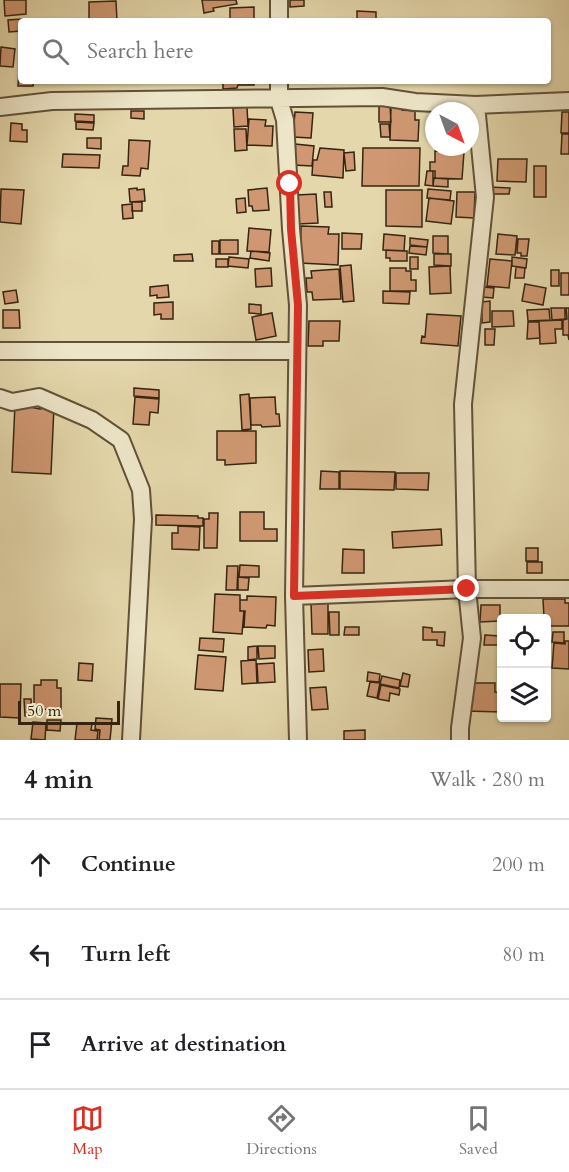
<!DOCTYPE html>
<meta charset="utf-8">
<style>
body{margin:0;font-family:Cardo,serif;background:#f6f6f6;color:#202124}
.controls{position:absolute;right:18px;bottom:18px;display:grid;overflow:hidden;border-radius:6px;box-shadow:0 2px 4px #0004}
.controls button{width:54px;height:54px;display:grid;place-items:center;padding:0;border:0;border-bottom:2px solid #e0e0e0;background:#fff;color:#202124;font:30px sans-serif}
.compass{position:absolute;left:425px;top:102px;width:54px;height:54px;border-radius:50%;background:#fff;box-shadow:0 2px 4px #0004;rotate:139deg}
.scale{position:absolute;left:18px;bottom:15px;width:102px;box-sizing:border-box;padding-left:6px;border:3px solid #362411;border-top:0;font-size:16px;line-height:21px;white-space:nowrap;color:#362411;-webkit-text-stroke:4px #ede5c8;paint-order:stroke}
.stop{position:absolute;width:18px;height:18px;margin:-14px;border:4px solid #d93025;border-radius:50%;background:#fff}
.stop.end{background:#d93025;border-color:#fff;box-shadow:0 2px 6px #0008}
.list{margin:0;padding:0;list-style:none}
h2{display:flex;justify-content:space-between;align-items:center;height:78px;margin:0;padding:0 24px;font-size:26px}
h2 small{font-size:20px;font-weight:400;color:#757577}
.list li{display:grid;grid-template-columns:39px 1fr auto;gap:18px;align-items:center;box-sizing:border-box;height:90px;padding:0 24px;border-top:2px solid #e0e0e0}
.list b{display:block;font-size:22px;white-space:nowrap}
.list em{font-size:20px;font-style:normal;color:#757577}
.icon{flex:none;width:33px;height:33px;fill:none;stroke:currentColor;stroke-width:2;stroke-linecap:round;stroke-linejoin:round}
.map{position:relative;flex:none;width:569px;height:740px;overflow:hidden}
.search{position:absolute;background:#fff;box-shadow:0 2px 4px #0004;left:18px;right:18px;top:18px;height:66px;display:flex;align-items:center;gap:15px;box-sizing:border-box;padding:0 21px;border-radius:6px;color:#757577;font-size:22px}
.sheet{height:348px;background:#fff}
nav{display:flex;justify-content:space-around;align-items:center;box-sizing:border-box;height:84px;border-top:2px solid #e0e0e0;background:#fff;font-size:16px;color:#757577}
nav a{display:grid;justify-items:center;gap:3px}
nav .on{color:#d93025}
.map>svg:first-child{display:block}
.building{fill:#cf9872;stroke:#362411;stroke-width:1.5}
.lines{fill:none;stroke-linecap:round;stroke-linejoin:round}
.street-casing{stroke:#625138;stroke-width:20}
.street{stroke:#ede5c8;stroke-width:16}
.route{stroke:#d93025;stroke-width:8}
</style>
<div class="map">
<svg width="569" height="740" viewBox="0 0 569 740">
<rect width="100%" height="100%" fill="#e4d7ab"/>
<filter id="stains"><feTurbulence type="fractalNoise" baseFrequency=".00333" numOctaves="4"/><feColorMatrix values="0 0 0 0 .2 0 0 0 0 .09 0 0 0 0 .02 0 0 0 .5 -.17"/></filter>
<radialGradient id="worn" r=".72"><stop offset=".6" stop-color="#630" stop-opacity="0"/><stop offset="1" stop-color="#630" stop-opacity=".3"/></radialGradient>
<!-- building -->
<path class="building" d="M4,0H26V14L5,16Z
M202,0H236L237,4L213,8L214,11L204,13Z
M290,0H304V6L290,7Z
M116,1L117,21L89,20V2Z
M254,7V19L230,20V8Z
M357,11L376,12V21H357Z
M22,19L21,31L9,32L8,20Z
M1,47L15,49L13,67L0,66Z
M19,71H21V81H34L33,86H18Z
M223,81H254V85H238L237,88L223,89Z
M379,105H390L391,122H379Z
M247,107L248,126L234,127L233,108Z
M391,107H402V110L415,111V120H419L418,141L390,140Z
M131,111H144V119L131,118Z
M295,112L313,113L311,138L293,137Z
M562,112H569V133H561Z
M75,114L94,115V122L75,121Z
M249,119L266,120L265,126H273L272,146L247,145Z
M76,122L94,123L93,130L76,129Z
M11,123L22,124V130H27V142L10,141Z
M380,124H389L390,137H381Z
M234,129H246L247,150L235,151Z
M562,134H569V154H561Z
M87,138H101V149L87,148Z
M129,140L150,141L148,169L141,168L140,176L122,175L123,166H128Z
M295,144L314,146L312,166L293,165Z
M320,148L344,150L343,178L312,175L313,160H317Z
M363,148H420L419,186H362Z
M435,151L464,152L462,179L435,178V171H430V162H435Z
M354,152L355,170L346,171L344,153Z
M63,154L100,155L99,168L62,167Z
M498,159H527L526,182L497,181Z
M534,166H546V197H534Z
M427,171H433V186L425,185Z
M434,178L448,179V187L433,186Z
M489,187L510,188L509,194H489Z
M137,188V190L144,189L145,201L130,202L129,189Z
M267,188L269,210L253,211L252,206H249L248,190Z
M1,189L24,190L21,224L0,222Z
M428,189L451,191L450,200L427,198Z
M386,190H422V227L386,226Z
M324,192H331L332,207H325Z
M457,192H475L474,218L456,217Z
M316,194L318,223L298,224L297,195Z
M245,198L246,212L237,213L236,199Z
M429,198L454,201L451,224L426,221Z
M132,202H142V211H132Z
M132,204L133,218L123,219L122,205Z
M301,226L329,227L328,234H339L338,265L300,263Z
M249,228L271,230L269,252L247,251Z
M342,233L362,234L361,249H342Z
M384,234L405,236L404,251L383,250Z
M498,234L517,236L515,255L496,254Z
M433,236H448V254L433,253Z
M410,238L428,240L427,247L410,245Z
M518,239H529L527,256H521V253H517Z
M220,240H238V254H220Z
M212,241H219V254H212Z
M410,246L427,247L426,255L409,253Z
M386,250L407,251V261H390V258H386Z
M251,251L270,253L269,261L250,258Z
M192,254L193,261H174V255Z
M434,254H451V266L434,265Z
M229,257L249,259L248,268L228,266Z
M410,257H418V269H410Z
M512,257L527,259L526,268L512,266Z
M216,259H228V267H216Z
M490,259L512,261L509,288L487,286Z
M351,265L354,301L343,302L340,266Z
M450,266L451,293L430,294L429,267Z
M516,267L525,268L524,278H515Z
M271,268L272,286L256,287L255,269Z
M390,268H406V271H411V280H416V291H390Z
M339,269L341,299L313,300L312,292H307L306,278H312L311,271Z
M551,270H559V286H551Z
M561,273H569V295H561Z
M525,284L546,288L543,305L522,301Z
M168,285L169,297L157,298V295L150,296V287Z
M483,287L494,288L493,298L482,297Z
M16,290L18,302L5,304L3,292Z
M383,291L410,292L409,304L383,303Z
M490,301V322L482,323V302Z
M173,302V319H161V314L154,315V303Z
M249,304L261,305V314L249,313Z
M551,308H565V319L552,320Z
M566,308H569V340L568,335H563V320L567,319Z
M549,309L550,320L528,321L527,310Z
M3,310H19L20,328H3Z
M492,311H513L514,326L492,327Z
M272,313L276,336L256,340L252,317Z
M427,314L461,316L458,346L421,343L422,336L425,337Z
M562,320V329H555L556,343L540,344L539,321Z
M309,321H340L339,341H323V346H308Z
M528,322H539L540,338L527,339Z
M485,329H495L494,345H485Z
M134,388L159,390V398L134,396Z
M249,394L251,429L242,430L240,395Z
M135,397L159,399L158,413L150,412L149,425L133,424Z
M275,397L276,414H279L280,426L262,427L261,425H251L250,398Z
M15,404L40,409L54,406L51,474L12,472Z
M217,431H256V463L225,465V460H217Z
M321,471L339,472V489H320Z
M340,471L395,472L394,490L340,489Z
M396,473H429L428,490L396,489Z
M240,512H264V529H277V541H240Z
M209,513H218L217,548H204V519H209Z
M156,515L198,516V518H203V526L156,525Z
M178,526L200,527L199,550L172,549V533H178Z
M441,529L442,545L393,548L392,532Z
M526,548H538V561H526Z
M343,549L364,550V573H342Z
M527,562H542V573H527Z
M240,565L259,566V577H239Z
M227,566H238L237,590H226Z
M238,577L249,578L248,590H238Z
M215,594L240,595V611H244L242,634L213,632Z
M247,596L276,597L275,626L267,625L266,628L244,627L245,611H240V600H247Z
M543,599H565V603H569V626H546V618H544Z
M311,602H328V634H312Z
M481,605H500V621L480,622Z
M329,612H339V635H330Z
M345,627H359V635H344Z
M423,627L432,628V632H445L444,646L437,645V640H423Z
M553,632H564V643L552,642Z
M485,635L500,636V645H484Z
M200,638L224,639L223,652L199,650Z
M565,641H569V669L552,668L554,643L565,644Z
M257,646V659L248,660V647Z
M258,646H275V658L259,659Z
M323,649L324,671L309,672L308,650Z
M198,655L226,657L223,691L195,689Z
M256,660L257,683L242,684L241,661Z
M79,663L93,664L92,681L78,680Z
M274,663L275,682L258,683L257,664Z
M368,672L380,674L379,682L367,681Z
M403,673L410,675L408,687L400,686Z
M382,676L400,680L399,688L380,684Z
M41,680H57V688H61V710L34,709V685H41Z
M370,682L380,683L377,698L367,696Z
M471,683H495V692L501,693V712L466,711Z
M0,684H21L20,718L0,717Z
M381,685L400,689L399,695L390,693L389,701L378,699Z
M326,687L328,709L312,710L310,688Z
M24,699H31L32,716H25Z
M96,718L112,719L110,740H99L100,730L95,729Z
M47,720H61L60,731L47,730Z
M33,722L46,723L45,740L31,739Z
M77,723L92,724L91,730L98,731L97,740H75Z
M365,730V740H344V731Z"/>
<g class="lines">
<defs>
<path id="street" d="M279,0V21
M279,81V100L285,120L291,229L298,305L294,596L298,740
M0,107L52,101L382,97L415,102L476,105L569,101
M0,351H297
M0,398L12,402L39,397L92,420L121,440L141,490L143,519L131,740
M294,596L467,589H569
M460,740V728L472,638L467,589L463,404L485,197L476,105"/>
</defs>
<!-- street casing -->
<use href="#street" class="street-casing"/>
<!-- street -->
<use href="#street" class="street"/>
</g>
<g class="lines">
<!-- route -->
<path class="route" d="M290,184L291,229L298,305L294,596L467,589"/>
</g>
<rect width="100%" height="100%" filter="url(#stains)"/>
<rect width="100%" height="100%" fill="url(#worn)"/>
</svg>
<div class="controls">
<button><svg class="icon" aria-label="locate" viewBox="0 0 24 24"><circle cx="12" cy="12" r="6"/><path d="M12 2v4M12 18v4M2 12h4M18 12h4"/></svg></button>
<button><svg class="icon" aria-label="layers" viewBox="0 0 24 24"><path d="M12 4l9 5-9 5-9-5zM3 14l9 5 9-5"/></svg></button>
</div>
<svg class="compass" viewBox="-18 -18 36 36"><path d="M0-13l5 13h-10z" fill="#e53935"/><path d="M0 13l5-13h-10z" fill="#757577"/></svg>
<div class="scale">50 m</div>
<div class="stop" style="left:290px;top:184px"></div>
<div class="stop end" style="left:467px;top:589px"></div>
<div class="search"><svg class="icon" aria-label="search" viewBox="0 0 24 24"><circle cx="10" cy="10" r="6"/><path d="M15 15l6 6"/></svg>Search here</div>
</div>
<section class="sheet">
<h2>4 min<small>Walk · 280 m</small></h2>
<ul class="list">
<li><svg class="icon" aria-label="ahead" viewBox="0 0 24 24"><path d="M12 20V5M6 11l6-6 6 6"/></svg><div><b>Continue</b></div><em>200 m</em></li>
<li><svg class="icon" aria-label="left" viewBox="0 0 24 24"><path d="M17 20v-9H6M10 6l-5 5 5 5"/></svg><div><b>Turn left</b></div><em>80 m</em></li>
<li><svg class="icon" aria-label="arrive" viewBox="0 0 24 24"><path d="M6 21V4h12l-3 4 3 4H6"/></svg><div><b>Arrive at destination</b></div></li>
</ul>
</section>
<nav>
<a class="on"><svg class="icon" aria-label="map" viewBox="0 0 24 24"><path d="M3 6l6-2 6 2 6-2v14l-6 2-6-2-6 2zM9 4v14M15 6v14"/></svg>Map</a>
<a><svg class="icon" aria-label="directions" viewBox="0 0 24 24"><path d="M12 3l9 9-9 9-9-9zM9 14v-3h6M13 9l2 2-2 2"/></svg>Directions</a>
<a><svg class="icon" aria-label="saved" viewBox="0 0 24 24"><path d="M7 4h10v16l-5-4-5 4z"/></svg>Saved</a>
</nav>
